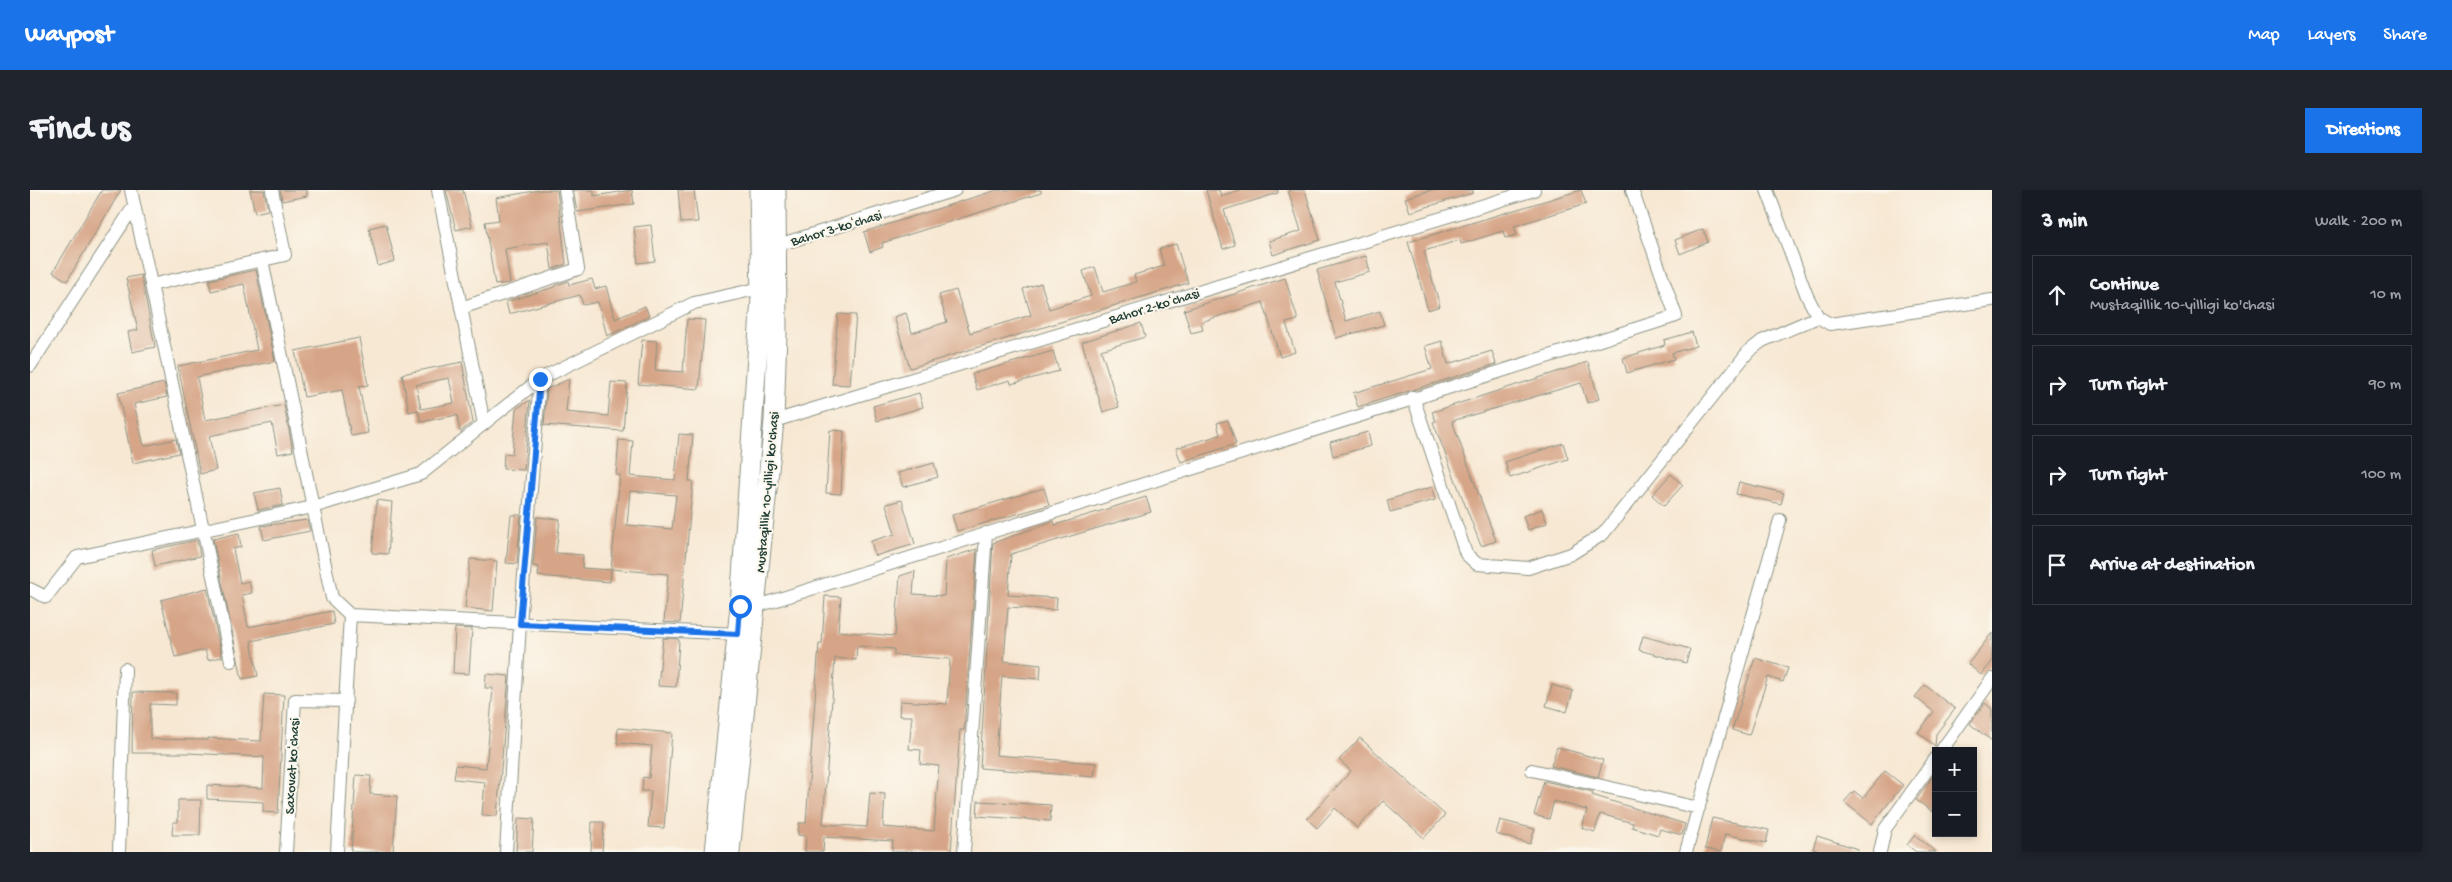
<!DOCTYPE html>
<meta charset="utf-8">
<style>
body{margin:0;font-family:"Gochi Hand",sans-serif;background:#20242c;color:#f1f3f6}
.controls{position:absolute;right:15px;bottom:15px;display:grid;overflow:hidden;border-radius:0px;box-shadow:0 2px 8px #0003}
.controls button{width:45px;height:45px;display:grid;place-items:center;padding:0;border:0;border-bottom:1px solid #363941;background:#171b24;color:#f1f3f6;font:25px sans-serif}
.stop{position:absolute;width:15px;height:15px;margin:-11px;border:4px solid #1a73e8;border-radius:50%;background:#fff}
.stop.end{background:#1a73e8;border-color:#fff;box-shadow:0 1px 5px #0008}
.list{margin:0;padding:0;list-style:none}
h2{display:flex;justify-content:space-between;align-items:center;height:65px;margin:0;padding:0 20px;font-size:21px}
h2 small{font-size:16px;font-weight:400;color:#9ea1a6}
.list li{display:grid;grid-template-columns:32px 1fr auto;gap:15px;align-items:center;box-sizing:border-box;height:80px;margin:0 10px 10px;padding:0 10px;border:1px solid #363941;border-radius:0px}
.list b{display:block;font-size:19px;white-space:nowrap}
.list p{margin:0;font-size:16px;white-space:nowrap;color:#9ea1a6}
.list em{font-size:16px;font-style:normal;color:#9ea1a6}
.icon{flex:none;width:28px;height:28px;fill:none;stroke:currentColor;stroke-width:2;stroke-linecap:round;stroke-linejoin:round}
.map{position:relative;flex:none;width:1962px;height:662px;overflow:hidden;border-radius:0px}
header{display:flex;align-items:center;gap:30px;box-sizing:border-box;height:70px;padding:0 25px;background:#1a73e8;color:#fff}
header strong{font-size:24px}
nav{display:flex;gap:28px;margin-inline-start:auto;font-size:18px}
.intro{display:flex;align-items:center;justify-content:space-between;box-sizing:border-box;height:120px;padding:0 30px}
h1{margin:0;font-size:35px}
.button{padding:12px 22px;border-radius:0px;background:#1a73e8;color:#fff;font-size:18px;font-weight:700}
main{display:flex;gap:30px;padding:0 30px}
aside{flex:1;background:#171b24;border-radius:0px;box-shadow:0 2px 8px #0003}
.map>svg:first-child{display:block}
.building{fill:#d6a486;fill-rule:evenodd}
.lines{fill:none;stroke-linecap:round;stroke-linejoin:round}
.street-casing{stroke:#8b9284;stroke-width:14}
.secondary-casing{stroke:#8b9284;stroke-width:21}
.street{stroke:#fff;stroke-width:12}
.secondary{stroke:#fff;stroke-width:19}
.route{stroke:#1a73e8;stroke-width:6}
.labels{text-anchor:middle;stroke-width:4;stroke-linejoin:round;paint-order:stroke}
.street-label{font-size:14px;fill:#1f3d34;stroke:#fbf7ec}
</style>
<header>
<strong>Waypost</strong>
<nav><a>Map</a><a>Layers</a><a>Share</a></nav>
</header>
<div class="intro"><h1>Find us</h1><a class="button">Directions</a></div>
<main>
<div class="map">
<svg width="1962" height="662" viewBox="0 0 1962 662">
<rect width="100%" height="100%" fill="#fbf7ec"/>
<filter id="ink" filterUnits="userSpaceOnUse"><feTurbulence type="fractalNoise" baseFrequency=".02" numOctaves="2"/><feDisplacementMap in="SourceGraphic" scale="10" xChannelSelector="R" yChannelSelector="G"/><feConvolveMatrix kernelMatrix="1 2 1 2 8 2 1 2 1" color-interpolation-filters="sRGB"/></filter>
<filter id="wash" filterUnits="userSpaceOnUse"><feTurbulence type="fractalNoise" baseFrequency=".0096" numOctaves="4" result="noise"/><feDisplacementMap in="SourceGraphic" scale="20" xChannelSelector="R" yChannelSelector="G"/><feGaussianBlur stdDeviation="1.12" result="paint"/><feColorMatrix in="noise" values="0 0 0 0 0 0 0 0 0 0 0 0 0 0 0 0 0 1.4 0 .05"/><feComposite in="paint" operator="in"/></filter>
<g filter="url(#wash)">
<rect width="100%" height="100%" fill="#f7e8d3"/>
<g id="blocks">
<!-- building -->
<path class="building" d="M72,0H91L37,91L23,82Z
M220,0H234L238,20L225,23Z
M250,0H277V6L252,11Z
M416,0H433L442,36L426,40Z
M509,0H527L536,74L522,79L518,52L475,59L480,93L465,95L455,32L469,30L466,8Z
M543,0H564V6L602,0L604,14L547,22Z
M648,0H664L668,32L651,33Z
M967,0H1011V3L852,53L853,57L840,62L834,42Z
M1176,0H1189L1191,6L1209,0H1248V3L1194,20L1205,55L1193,59Z
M1258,0H1275L1290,50L1243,65L1239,51L1271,41Z
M1401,0H1443V3L1380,22L1375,8Z
M1551,0L1556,14L1484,36L1487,45L1475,48L1473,41L1431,54L1430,50L1394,61L1410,116L1398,120L1378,52Z
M356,34L365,71L348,76L339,38Z
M621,35L625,71L608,73L604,37Z
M1673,39L1678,52L1650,64L1645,50Z
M1146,54L1158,93L880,178L864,127L876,123L882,143L917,132L909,105L926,100L940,143L1001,125L993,99L1011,93L1019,119L1061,106L1053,81L1065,77L1073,102L1106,92L1104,85L1134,76L1129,59Z
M1336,66L1340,82L1305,92L1316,131L1350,121L1354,135L1306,148L1287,80Z
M226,80L245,171L167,187L175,230L254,215L263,261L248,264L242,233L179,246L186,280L170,284L148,176L227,160L214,94L181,101L179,90Z
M111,85L125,157L102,162L98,142L108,140L96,88Z
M1255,88L1268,130L1256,133L1265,162L1250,167L1233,112L1171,132L1173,140L1161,143L1154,120Z
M562,89L565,99L576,96L585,129L615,116L619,126L577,146L568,112L553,115L550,105L479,124L476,112L524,97V96L538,91L539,95Z
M808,124L826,125L820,195L802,194Z
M657,129L675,130L669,199L608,194L612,150L627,151L625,180L653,182Z
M1111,133L1115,147L1071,160L1089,217L1073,222L1052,152Z
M1662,142L1666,156L1642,163L1644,169L1597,183L1593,168L1635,155L1634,150Z
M329,148L338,195L329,196L338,243L321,246L312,200L274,207L265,161Z
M1412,151L1418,174L1462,161L1466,174L1328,217L1323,203L1402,179L1395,156Z
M1023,161L1029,181L981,194L980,190L947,200L942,184Z
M432,172L443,232L430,242L427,225L391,232L388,220L379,222L372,184ZM419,188L424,213L391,219L386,195Z
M1558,172L1569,209L1557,213L1551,193L1422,231L1466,351L1451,356L1403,232L1406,231L1402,222Z
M539,189L536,222L578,226L581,192L597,193L593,241L514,235L517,199Z
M134,193L137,207L104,214L114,256L146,249L149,263L103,273L88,203Z
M889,203L893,217L847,231L843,216Z
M500,210L494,280L473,279L474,263L482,264L486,219Z
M1198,230L1206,254L1151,272L1146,258L1190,245L1187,233Z
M800,240L814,241L811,304L796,303Z
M1338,242L1341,256L1303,266L1300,252Z
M649,244L663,245L659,291H663L650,433L634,432L638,384L581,379L590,285H586L589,250L603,251L600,286L645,290ZM600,301L646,305L642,339L597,335Z
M1533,253L1538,269L1480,288L1475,272Z
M904,273L908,287L873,297L868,283Z
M1641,284L1653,295L1634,316L1622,305Z
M1709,292L1754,303L1751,314L1706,304Z
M1402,297L1405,310L1360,322L1357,310Z
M250,298L253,315L228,320L224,303Z
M1014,298L1019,315L927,341L922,325Z
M1116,307L1121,322L981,364L978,405L1027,408L1026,420L978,417L974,471L1011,475L1010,489L972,486L966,565L1066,573L1064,587L950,578L963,353L1024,331L1025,335Z
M347,310L362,312L358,364L342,363Z
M872,310L885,354L845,366L841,351L865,344L856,314Z
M1512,319L1517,333L1498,340L1493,326Z
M481,325H491L487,374L476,373Z
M507,327L530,329L526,363L553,365L552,378L581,380L580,392L508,386L509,377L503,376Z
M277,330L280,341L234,350L231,336Z
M209,343L211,357L203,359L210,393L219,391L222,403L212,405L218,437L302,421L304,434L221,451L228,486L212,489L183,349Z
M167,350L170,366L125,376L122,360Z
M947,359L934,540H930L921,662H862L863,651L794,647L793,662H775L776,646L768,645L769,633H776L789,454H792L795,406L811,407L808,441L865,446L870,386L885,381L883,404L914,406L916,369ZM827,456L864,459V465L920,469L917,514L870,511L869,526H882L879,559L891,560L890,574L909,576L904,641L853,637L855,604L840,603L837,637L793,634L805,468L826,470Z
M440,369L467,371L463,421L435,418Z
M177,398L192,467L178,470L175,460L145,467L131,410Z
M425,438L442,439L439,484L423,483Z
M1962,443V472L1951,485L1938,474Z
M1613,446L1660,459L1656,473L1609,460Z
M633,448L648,449L649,451L646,497L628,496Z
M1725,468L1758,478L1753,492L1738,487L1719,545L1702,540Z
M456,484L479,486L467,626L452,625L455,592L424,589L426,575L456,578L463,498H455Z
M1522,495L1543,501L1537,522L1516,516Z
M1895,495L1925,519L1906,544L1905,556L1888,542L1904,522L1885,507Z
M103,502L146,503V515L120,514V549L178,550V548L231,551L234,504L254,505L248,623L233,622V612L177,609V595L233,598L234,567L158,563H102Z
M1955,513L1962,519V551L1940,534Z
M588,538L642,543L634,638L618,637L621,601H612L613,587L619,588L622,556L587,553Z
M1330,548L1415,625L1394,648L1353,611L1327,638L1305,618L1287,638L1277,629L1321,581L1309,570Z
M1527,557L1573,570L1568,587L1521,576Z
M1855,581L1873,595L1842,634L1814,612L1824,601L1833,608Z
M1906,582V624L1886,610Z
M326,585L341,586L340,604L367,606L363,662H321Z
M1514,591L1563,602L1562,605L1655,634L1652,645L1630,639L1628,645L1602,637L1603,633L1570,624L1565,642L1552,638L1557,620L1524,611L1519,629L1504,625Z
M148,610H171L170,645H142L143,632H148Z
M948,611L1021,615L1020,631L947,626Z
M488,628L504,629L502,662H486Z
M1682,628L1739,640L1736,653L1695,644L1691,662L1675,659Z
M1470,630L1505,639L1500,654L1466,644Z
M562,632H574L572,662H561Z
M1885,645L1906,662H1886L1877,655Z
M1787,646L1828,659L1827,662H1793L1783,659Z"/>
</g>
</g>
<g filter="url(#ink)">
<use href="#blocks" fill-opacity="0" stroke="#8b9284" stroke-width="1"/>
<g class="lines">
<defs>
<path id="street" d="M101,0L201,471
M408,0L454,234
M1737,0L1777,106L1788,127L1800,134L1962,110
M745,56L925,0
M232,70L283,317L391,284L510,189L664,113L731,98
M121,95L255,65L242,0
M431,118L548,79L535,0
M0,176L104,16
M1383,207L1436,364L1447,374L1498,378L1541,364L1573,344L1718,162L1732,151L1788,127
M744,231L1504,0
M0,399L16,407L47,367L283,317L302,408L320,425L307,662
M724,417L1646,126L1602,0
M320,425L708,444
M1911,561L1962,489
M1502,580L1669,618
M89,662L95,479
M256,662L265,510L316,511
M476,662L490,434L510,189
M934,662L956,343
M1656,662L1750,330
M1850,662L1855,639L1906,568"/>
<path id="secondary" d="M685,662L710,416L731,108L729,0
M700,662L744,231L747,143L746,0"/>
</defs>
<!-- street casing -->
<use href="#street" class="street-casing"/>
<!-- secondary casing -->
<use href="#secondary" class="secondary-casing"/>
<!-- street -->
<use href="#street" class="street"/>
<!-- secondary -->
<use href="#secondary" class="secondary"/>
</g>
</g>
<g class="lines" filter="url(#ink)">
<!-- route -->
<path class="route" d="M510,189L490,434L708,444L710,416"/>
</g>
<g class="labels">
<!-- street labels -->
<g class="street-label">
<text transform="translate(806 37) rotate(-17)" y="5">Bahor 3-koʻchasi</text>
<text transform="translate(1124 115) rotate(-17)" y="5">Bahor 2-koʻchasi</text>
<text transform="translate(736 302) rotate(-85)" y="5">Mustaqillik 10-yilligi ko'chasi</text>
<text transform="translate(261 576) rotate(-87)" y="5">Saxovat koʻchasi</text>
</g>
</g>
</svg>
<div class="controls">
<button>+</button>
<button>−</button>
</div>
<div class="stop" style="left:710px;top:416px"></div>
<div class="stop end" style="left:510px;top:189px"></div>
</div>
<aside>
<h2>3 min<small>Walk · 200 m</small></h2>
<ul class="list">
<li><svg class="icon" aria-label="ahead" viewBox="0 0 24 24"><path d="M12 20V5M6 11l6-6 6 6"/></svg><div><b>Continue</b><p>Mustaqillik 10-yilligi ko'chasi</p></div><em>10 m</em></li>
<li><svg class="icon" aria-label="right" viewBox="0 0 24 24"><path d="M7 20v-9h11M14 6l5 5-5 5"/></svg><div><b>Turn right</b></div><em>90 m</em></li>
<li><svg class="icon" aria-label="right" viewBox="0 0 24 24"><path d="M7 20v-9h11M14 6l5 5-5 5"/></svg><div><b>Turn right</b></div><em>100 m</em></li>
<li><svg class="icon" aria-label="arrive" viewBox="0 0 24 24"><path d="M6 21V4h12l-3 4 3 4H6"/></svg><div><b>Arrive at destination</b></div></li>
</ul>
</aside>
</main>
